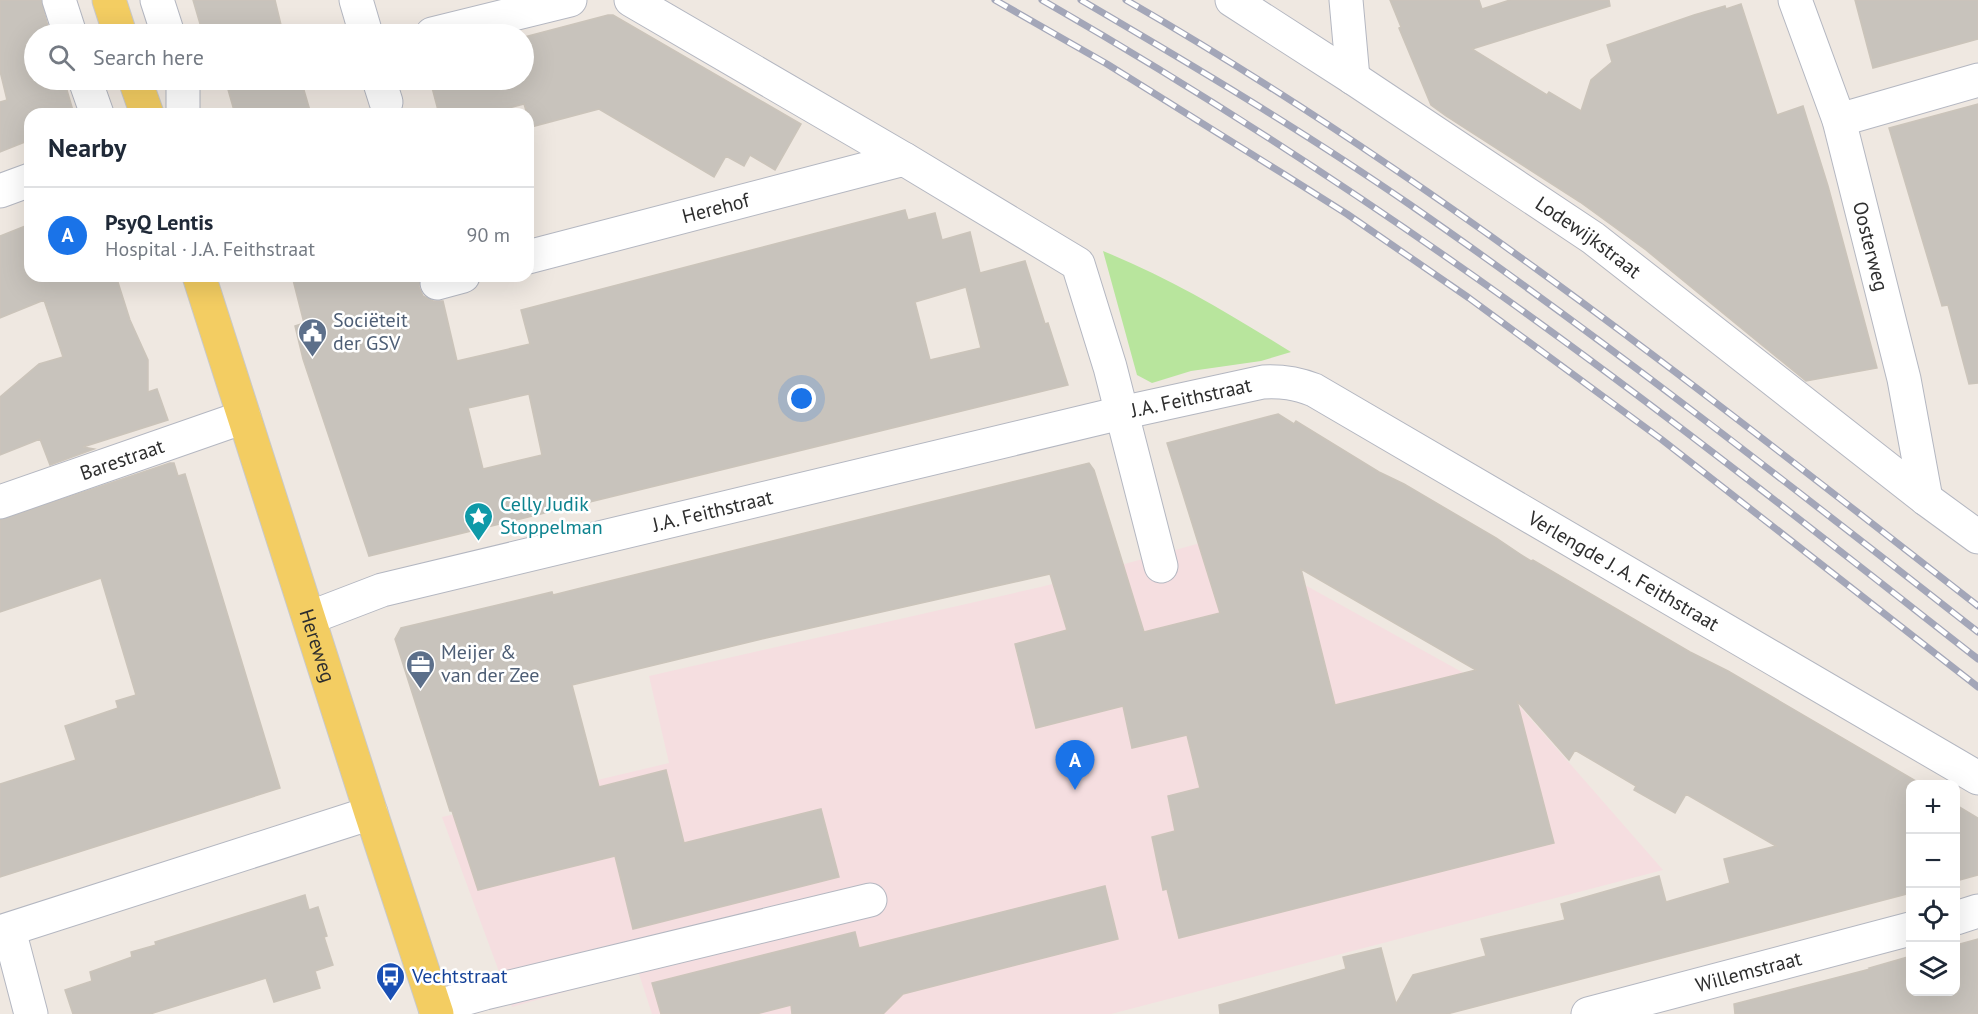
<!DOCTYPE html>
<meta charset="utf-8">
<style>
body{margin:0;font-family:"PT Sans",sans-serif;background:#f2f2f3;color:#1f2937}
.controls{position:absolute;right:18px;bottom:18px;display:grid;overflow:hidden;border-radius:12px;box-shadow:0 6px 24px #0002}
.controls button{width:54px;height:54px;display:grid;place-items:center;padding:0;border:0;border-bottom:2px solid #e0e1e3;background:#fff;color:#1f2937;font:30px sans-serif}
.you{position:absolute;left:802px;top:399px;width:21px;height:21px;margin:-15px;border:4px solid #fff;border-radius:50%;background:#1a73e8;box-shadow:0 0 0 9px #1a73e833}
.badge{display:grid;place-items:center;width:39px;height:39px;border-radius:50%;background:#1a73e8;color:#fff;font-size:20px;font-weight:700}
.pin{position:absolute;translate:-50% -50px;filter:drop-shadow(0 2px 3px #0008)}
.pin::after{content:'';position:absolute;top:32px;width:21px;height:18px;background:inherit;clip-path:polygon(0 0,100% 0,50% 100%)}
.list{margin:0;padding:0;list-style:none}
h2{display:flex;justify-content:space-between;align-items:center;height:78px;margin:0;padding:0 24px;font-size:26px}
h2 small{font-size:20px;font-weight:400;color:#747a83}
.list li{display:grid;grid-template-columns:39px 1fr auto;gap:18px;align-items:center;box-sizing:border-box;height:96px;padding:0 24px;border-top:2px solid #e0e1e3}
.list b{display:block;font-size:22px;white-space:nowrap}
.list p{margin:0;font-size:20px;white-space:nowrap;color:#747a83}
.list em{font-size:20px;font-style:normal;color:#747a83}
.icon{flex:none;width:33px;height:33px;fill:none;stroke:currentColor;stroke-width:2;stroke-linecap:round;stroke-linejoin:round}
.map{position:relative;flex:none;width:1978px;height:1014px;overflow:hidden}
.search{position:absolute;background:#fff;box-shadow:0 6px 24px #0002;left:24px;top:24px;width:510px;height:66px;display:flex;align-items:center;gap:15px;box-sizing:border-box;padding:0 21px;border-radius:33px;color:#747a83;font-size:22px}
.panel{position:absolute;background:#fff;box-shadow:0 6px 24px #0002;left:24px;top:108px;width:510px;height:174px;border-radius:18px}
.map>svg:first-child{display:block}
.medical{fill:#f5dee0}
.green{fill:#b8e59d}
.building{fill:#c8c3bc;stroke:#cbc4ba;stroke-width:1.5;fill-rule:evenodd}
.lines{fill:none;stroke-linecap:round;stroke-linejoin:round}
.minor-casing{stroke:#b4b7c1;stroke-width:35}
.major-casing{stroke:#c9c9c9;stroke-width:35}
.minor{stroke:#fff;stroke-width:33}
.major{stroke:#f3cd62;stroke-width:33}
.rail-casing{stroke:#a3a6b8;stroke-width:7}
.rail{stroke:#fff;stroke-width:4.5;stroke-dasharray:14;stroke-linecap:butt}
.labels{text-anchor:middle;stroke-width:5;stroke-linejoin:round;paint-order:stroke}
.street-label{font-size:20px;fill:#2e2e2e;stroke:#fff}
.service-label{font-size:20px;fill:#4e5e75;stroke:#fff;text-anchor:start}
.culture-label{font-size:20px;fill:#0d838f;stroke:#fff;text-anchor:start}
.transit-label{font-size:20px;fill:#164399;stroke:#fff;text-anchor:start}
</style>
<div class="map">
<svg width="1978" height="1014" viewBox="0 0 1978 1014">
<rect width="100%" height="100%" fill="#efe8e1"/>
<!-- medical -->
<path class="medical" d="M1269,524L1287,575L1516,702L1663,870L1111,1014H652L638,971L512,1007L442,817L669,763L649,676L1045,586Z"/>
<!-- green -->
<path class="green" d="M1103,251C1172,279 1228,313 1291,352L1261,361L1191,371L1152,383L1137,375Z"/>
<!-- building -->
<path class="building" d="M0,0H41L50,34H34V80H64L74,114H30V140L0,152V102L7,100L0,71Z
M193,0H275L282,29L279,30L281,34H203Z
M1390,0H1479L1482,9L1510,0H1609L1610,6L1472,49L1547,95L1549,92L1581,111L1591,80L1612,62L1607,45L1694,15L1725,6L1726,9L1741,4L1777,115L1803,106L1828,186L1877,368L1806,381L1646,250L1580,202L1446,116L1431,105L1399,28L1401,27Z
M1855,0H1978V39L1873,68Z
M608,15H613L801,124L775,170L750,155L744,166L726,156L714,177L599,109L531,127L524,104L486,114H439L430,80H524V37Z
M228,80H301L311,114H235L227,86L230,85Z
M1978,104V383L1969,384L1948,305L1942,306L1889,128Z
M905,210L908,220L935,213L942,240L970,232L980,273L1025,261L1045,324L1048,323L1068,385L369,556L303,359L295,326L304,323L292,276H420L419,287L423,296L433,301H443L457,361L530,344L521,310ZM966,287L981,348L930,360L915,302ZM529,394L542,455L483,469L468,408Z
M30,224V276H116L130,320L148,360V392L157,389L168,420L83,447L94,449L50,465L40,439L0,455V397L39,364L63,357L44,300L0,318V236Z
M1278,414L1294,424L1296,421L1379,472L1404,484L1496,538L1520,554L1531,561L1533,560L1690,652L1728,671L1921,784H1911V893L1447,1014H1220L1219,1005L1346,969L1343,957L1381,948L1396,1004L1413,975L1486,956L1481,939L1565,920L1561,904L1659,876L1666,902L1730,883L1724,859L1776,846L1686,794L1675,813L1634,790L1636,786L1575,750L1569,760L1517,701L1554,843L1179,938L1167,889L1163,890L1152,837L1175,831L1168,796L1200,788L1187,735L1132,748L1123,706L1036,728L1015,644L1067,630L1050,574L766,638L572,685L599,787L666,770L684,843L821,809L839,877L633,929L615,856L478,890L452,811H450L395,639L401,628L552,592L553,595L581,588L1089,463L1094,470L1144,632L1220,613L1167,443ZM1301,569L1476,670L1335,705Z
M170,463H174L178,476L185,474L280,788L0,877V784L76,760L65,726L118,708L116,701L136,695L101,578L0,612V520Z
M1956,805L1978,818V875L1956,881Z
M1105,886L1118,939L903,994L883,1014H792L791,1005L756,1014H661L652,983L855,932L859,948Z
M305,895L309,910L318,907L327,936L324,937L333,965L315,971L320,988L274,1002L266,978L150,1014H73L65,990L92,981L90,972L132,957L131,952L156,945L155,942Z
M1978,939V1014H1735L1734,1004L1870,969L1869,968L1911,956V992H1956V945Z"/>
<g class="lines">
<defs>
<g id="minor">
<path d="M59,0L70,34"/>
<path d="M157,0L168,34"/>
<path d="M356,0L366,34"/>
<path d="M631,0L904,159"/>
<path id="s1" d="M1232,0L1353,78L1593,238L1926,499L1978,537"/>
<path d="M1346,0L1353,78"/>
<path id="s2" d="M1795,0L1839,120L1904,379L1926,499"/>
<path d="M432,34L570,0"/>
<path d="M85,80L97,114"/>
<path d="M183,80V114"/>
<path d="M379,80L386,102"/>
<path d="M1839,120L1978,80"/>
<path d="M0,191L30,180"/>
<path id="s3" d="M528,257L904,159L1078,264L1110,367L1161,566"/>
<path d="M437,283L463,276"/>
<path id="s4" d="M0,502L244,417"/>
<path id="s5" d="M309,618L382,590L1121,413L1263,382C1282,381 1296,383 1314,390L1978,778"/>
<path d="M1956,918L1978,911"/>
<path d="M9,930L31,1014"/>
<path d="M0,932L371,813"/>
<path d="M435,1007L485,993L870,900"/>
<path id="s6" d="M1588,1014L1910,929"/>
</g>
<g id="major">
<path d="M109,0L120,34"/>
<path d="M135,80L147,114"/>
<path id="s7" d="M199,276L371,813L437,1014"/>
</g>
</defs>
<!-- minor casing -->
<use href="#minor" class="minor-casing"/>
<!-- major casing -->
<use href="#major" class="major-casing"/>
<!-- minor -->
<use href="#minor" class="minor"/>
<!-- major -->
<use href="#major" class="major"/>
<defs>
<path id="rail" d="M995,0L1107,64L1282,173L1347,214L1469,298L1661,439L1978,687
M1042,0C1202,92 1356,192 1506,299C1667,414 1822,537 1978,659
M1081,0C1192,65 1303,131 1409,204C1604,339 1791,486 1978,632
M1126,0C1429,174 1703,392 1978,606"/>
</defs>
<!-- rail casing -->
<use href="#rail" class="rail-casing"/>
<!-- rail -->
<use href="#rail" class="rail"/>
</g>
<!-- icons -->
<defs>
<symbol id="civic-pin" viewBox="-11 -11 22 30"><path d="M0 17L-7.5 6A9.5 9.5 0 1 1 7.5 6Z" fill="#5c6f8a" stroke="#fff"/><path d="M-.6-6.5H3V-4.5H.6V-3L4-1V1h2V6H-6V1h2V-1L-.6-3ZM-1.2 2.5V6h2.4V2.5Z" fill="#fff"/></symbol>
<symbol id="sight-pin" viewBox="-11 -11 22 30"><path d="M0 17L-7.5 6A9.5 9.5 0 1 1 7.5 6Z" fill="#0f9aa8" stroke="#fff"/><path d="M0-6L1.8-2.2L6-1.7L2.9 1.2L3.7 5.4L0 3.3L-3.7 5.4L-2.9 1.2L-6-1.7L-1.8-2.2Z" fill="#fff"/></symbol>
<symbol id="office-pin" viewBox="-11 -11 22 30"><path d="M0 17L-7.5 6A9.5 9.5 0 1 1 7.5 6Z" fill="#5c6f8a" stroke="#fff"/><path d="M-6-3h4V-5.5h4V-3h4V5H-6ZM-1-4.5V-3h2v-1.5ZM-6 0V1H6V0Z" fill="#fff"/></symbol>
<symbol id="bus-pin" viewBox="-11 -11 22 30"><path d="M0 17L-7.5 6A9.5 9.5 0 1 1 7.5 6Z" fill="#1a4fb4" stroke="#fff"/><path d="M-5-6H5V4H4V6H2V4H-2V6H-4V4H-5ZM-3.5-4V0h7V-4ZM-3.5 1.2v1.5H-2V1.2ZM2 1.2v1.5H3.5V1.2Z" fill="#fff"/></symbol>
</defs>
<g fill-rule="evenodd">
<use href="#civic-pin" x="296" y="316" width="33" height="45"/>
<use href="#sight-pin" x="462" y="500" width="33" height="45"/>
<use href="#office-pin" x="404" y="648" width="33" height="45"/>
<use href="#bus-pin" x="374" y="960" width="33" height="45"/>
</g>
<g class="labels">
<!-- street labels -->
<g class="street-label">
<text dy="7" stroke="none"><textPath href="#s3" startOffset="194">Herehof</textPath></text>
<text dy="7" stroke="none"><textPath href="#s1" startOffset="428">Lodewijkstraat</textPath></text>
<text dy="7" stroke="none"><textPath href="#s2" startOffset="258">Oosterweg</textPath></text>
<text dy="7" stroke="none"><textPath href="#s5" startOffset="910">J.A. Feithstraat</textPath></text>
<text dy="7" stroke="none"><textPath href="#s4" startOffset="129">Barestraat</textPath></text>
<text dy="7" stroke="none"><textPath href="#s5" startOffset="418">J.A. Feithstraat</textPath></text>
<text dy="7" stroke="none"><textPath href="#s5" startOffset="1394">Verlengde J. A. Feithstraat</textPath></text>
<text dy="7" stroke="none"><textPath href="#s7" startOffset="388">Hereweg</textPath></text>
<text dy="7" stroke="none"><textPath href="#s6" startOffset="166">Willemstraat</textPath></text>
</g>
<!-- service labels -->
<g class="service-label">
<text x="333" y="327">Sociëteit<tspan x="333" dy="23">der GSV</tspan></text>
<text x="441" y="659">Meijer &amp;<tspan x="441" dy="23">van der Zee</tspan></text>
</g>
<!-- culture labels -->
<g class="culture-label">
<text x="500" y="511">Celly Judik<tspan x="500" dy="23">Stoppelman</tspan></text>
</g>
<!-- transit labels -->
<g class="transit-label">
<text x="412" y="983">Vechtstraat</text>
</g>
</g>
</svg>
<div class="controls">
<button>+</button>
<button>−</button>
<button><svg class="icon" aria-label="locate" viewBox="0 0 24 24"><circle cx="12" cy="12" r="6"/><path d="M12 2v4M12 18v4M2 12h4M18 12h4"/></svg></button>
<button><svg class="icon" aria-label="layers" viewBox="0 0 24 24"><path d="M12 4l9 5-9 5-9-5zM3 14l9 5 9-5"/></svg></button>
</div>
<div class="you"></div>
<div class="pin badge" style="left:1075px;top:790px">A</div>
<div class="search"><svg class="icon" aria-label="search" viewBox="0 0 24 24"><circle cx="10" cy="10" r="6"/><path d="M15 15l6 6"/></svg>Search here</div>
<section class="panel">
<h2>Nearby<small></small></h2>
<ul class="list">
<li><span class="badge">A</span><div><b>PsyQ Lentis</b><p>Hospital · J.A. Feithstraat</p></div><em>90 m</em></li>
</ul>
</section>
</div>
